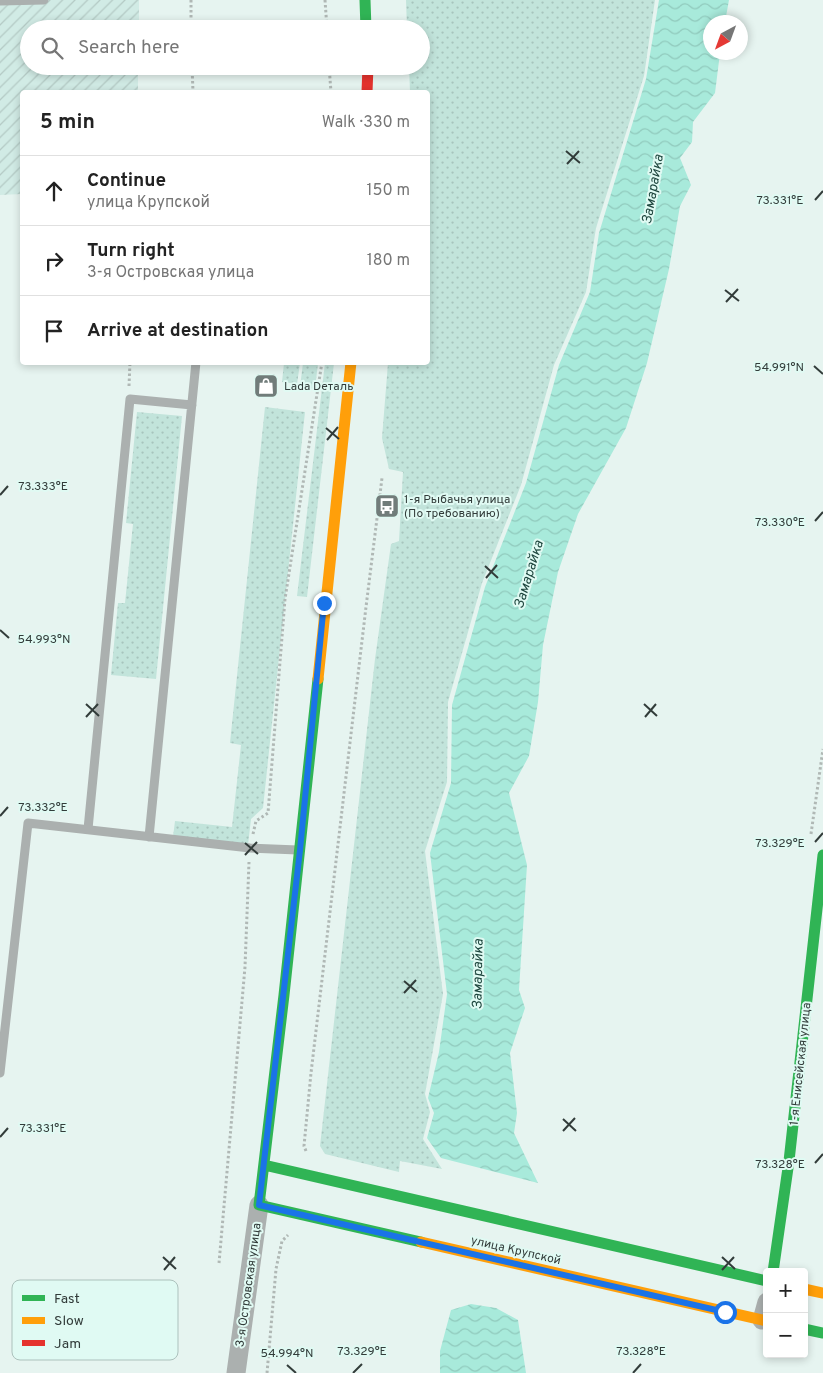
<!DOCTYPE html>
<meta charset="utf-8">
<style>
body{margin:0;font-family:Overpass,sans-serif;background:#f6f6f6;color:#222}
.controls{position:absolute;right:15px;bottom:15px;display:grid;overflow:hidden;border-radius:5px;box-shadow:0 2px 8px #0003}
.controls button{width:45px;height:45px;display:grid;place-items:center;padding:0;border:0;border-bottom:1px solid #e0e0e0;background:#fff;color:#222;font:25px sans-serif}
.compass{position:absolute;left:703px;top:15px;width:45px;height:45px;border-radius:50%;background:#fff;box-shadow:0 2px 8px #0003;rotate:221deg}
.stop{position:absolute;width:15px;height:15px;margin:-11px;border:4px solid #1a73e8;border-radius:50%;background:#fff}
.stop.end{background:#1a73e8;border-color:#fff;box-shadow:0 1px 5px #0008}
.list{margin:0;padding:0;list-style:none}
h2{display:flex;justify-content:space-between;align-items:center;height:65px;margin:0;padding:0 20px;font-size:21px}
h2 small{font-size:16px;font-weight:400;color:#767676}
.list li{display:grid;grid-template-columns:32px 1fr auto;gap:15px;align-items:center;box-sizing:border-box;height:70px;padding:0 20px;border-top:1px solid #e0e0e0}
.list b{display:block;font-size:19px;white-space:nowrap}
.list p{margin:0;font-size:16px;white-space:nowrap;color:#767676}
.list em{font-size:16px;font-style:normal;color:#767676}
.icon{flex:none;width:28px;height:28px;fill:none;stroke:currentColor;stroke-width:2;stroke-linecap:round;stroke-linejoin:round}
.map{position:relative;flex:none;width:823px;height:1373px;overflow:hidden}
.search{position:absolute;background:#fff;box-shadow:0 2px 8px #0003;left:20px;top:20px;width:410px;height:55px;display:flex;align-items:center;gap:12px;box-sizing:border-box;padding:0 18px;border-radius:28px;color:#767676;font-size:19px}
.panel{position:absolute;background:#fff;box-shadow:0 2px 8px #0003;left:20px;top:90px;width:410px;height:275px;border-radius:5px}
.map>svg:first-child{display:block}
.industrial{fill:url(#industrial-furrows)}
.green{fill:url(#green-dots)}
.water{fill:url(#water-waves)}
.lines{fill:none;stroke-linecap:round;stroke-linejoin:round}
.path{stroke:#b0b8b5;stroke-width:3;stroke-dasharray:2.5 2.5;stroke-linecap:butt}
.lane{stroke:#abb0af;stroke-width:9}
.street{stroke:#abb0af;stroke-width:19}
.fast{stroke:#30b455;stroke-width:11}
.slow{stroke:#ff9f0a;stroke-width:11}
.jam{stroke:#e5322d;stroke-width:11}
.route{stroke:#1a73e8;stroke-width:6}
.ticks{fill:none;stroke:#323c3a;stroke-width:2}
.labels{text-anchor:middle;stroke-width:4;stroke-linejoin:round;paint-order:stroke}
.poi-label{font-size:12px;fill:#323c3a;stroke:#e0faf3;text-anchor:start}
.street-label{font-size:12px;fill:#323c3a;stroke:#e0faf3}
.water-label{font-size:14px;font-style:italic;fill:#1e463e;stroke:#e0faf3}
.key{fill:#e0faf3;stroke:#acc1bc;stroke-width:1}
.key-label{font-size:14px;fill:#323c3a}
.ticks-label{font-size:12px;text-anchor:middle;fill:#323c3a;stroke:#e0faf3;stroke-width:4;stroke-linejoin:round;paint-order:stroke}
</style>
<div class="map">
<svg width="823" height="1373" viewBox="0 0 823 1373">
<defs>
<pattern id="industrial-furrows" width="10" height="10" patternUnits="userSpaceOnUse" patternTransform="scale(1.25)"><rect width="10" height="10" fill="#d1ebe5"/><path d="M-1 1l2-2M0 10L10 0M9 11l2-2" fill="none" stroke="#b4cac5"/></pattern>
<pattern id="green-dots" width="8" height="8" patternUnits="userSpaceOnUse" patternTransform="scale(1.25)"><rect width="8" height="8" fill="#c2e4db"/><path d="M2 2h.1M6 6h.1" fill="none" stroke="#a7c4bd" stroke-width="1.8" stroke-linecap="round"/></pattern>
<pattern id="water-waves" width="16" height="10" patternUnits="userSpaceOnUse" patternTransform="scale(1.25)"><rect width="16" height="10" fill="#a8eadb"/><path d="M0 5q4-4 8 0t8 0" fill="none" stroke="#91cabd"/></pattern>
</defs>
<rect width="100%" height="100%" fill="#e6f4f0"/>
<!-- industrial -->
<path class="industrial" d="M0,0H139V29H29V66H138V92H22V194L0,195Z"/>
<!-- green -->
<path class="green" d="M406,0H655L644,76L596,228L586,292L554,365L521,485L482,583L448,702L447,782L425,851L443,994L425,1094L430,1112L423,1139L442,1169L400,1161L399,1172L325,1154L320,1146L375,659L391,544L399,541L403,472L389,469L382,438L388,363L428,362V92H410L409,66H421V29H407Z
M284,363H300L297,384L282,382Z
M303,363H318L315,389L300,387Z
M325,363H334L307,597L297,596Z
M265,407L305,412L263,808L251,819L248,845L173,837L175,821L232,827L241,745L230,743Z
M137,412L182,416L156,679L111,675L118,603H125L133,524L126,523Z"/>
<!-- water -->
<path class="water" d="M659,0H729L725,22H710V52L720,53L715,93L693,122L692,142L680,158L691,185L680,206L669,269L647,363L626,428L578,514L558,572L543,645L538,702L529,756L509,793L527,865L519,990L525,1008L510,1053L517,1113L514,1133L538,1183L441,1158L427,1138L434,1113L428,1098L439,1052L447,994L430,853L451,783L452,705L485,587L526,483L559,365L590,292L599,233L646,79Z
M471,1304L496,1308L518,1320L526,1373H440V1351L451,1310Z"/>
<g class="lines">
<!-- path -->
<path class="path" d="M191,0V29
M325,0L327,29
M192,66L193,92
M329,66L331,92
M129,386L130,362
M253,834L256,821L268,813L285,599L322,362
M811,834L823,749
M306,1151L304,1146L311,1073L366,607L382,478
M219,1263L245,967L249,862
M267,1373L276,1269L282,1241L288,1235"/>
<!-- lane -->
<path class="lane" d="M0,1L44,0
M88,829L130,399L192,405
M149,837L196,362
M0,1073L28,823L250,848L298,850"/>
<!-- street -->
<path class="street" d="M762,1320L767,1302
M236,1373L259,1205"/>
<!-- fast -->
<path class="fast" d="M365,0L366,29
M318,679L284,995L259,1205L421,1242
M264,1165L767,1281
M773,1272L789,1161L823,855
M804,1329L823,1333"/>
<!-- slow -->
<path class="slow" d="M318,679L351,362
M421,1242L767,1321
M804,1289L823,1293"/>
<!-- jam -->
<path class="jam" d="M367,92L368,66"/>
</g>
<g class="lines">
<!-- route -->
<path class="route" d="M324,603L300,850L259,1205L725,1312"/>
</g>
<!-- ticks -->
<path class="ticks" d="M566,151L580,163M567,164L579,151M815,200L823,191M725,290L739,301M726,302L738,289M814,366L823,374M326,428L339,439M327,440L338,427M0,495L8,486M815,521L823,512M485,566L498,578M486,578L497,565M0,630L9,638M86,704L99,716M644,704L657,716M86,717L98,704M645,717L656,704M0,816L8,807M815,842L823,833M245,843L258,854M245,855L257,842M404,981L417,992M404,993L416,980M563,1119L576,1131M563,1131L575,1118M0,1137L8,1128M815,1163L823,1154M163,1257L176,1269M722,1257L735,1269M164,1270L175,1257M722,1270L734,1257M287,1365L296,1373M353,1373L362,1364M633,1373L641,1364"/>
<!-- icons -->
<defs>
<symbol id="shop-square" viewBox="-11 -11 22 22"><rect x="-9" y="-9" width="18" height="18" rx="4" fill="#717c7a" stroke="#e0faf3"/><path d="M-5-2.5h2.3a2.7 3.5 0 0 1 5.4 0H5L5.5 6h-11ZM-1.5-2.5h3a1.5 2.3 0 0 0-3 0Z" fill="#fff"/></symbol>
<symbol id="bus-square" viewBox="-11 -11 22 22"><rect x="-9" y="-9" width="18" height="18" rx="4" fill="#717c7a" stroke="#e0faf3"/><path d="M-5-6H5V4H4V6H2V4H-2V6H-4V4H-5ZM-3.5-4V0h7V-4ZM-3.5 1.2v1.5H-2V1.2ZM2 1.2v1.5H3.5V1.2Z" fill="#fff"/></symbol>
</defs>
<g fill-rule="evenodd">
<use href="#shop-square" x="252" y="372" width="28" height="28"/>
<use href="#bus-square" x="373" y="492" width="28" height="28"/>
</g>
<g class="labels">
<!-- poi labels -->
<g class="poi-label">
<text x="284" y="390">Lada Dеталь</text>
<text x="404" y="503">1-я Рыбачья улица<tspan x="404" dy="14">(По требованию)</tspan></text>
</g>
<!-- street labels -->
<g class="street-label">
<text transform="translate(800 1064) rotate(-84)" y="4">1-я Енисейская улица</text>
<text transform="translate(516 1250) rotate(13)" y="4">улица Крупской</text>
<text transform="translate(248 1285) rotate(-82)" y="4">3-я Островская улица</text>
</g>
<!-- water labels -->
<g class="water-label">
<text transform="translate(652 189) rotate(-80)" y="5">Замарайка</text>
<text transform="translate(528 574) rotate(-73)" y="5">Замарайка</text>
<text transform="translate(477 974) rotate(-89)" y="5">Замарайка</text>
</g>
</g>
<!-- legend -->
<rect x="12" y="1280" width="166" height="80" rx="8" class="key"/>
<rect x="22" y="1295" width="23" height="6" fill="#30b455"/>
<rect x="22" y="1317" width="23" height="7" fill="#ff9f0a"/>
<rect x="22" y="1340" width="23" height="6" fill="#e5322d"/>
<g class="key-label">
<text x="54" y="1303">Fast</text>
<text x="54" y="1325">Slow</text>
<text x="54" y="1348">Jam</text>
</g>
<g class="ticks-label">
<text x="780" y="204">73.331°E</text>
<text x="779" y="371">54.991°N</text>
<text x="43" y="490">73.333°E</text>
<text x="780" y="526">73.330°E</text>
<text x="44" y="643">54.993°N</text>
<text x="43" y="811">73.332°E</text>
<text x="780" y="847">73.329°E</text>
<text x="43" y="1132">73.331°E</text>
<text x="780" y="1168">73.328°E</text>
<text x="362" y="1355">73.329°E</text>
<text x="641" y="1355">73.328°E</text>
<text x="287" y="1357">54.994°N</text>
</g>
</svg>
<div class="controls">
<button>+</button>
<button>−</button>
</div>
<svg class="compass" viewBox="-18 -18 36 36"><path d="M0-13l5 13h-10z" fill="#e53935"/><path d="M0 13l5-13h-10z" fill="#767676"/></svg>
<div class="stop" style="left:725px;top:1312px"></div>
<div class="stop end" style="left:324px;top:603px"></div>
<div class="search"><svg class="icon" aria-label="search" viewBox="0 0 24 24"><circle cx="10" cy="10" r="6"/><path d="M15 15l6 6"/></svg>Search here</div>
<section class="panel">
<h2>5 min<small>Walk · 330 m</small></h2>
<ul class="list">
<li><svg class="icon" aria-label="ahead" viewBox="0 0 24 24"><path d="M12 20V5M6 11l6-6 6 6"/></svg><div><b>Continue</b><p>улица Крупской</p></div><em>150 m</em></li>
<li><svg class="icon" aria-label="right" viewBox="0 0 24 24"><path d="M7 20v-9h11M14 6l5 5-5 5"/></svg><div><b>Turn right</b><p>3-я Островская улица</p></div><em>180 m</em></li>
<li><svg class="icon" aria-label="arrive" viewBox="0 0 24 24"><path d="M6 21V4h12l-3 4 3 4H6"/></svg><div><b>Arrive at destination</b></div></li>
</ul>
</section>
</div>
